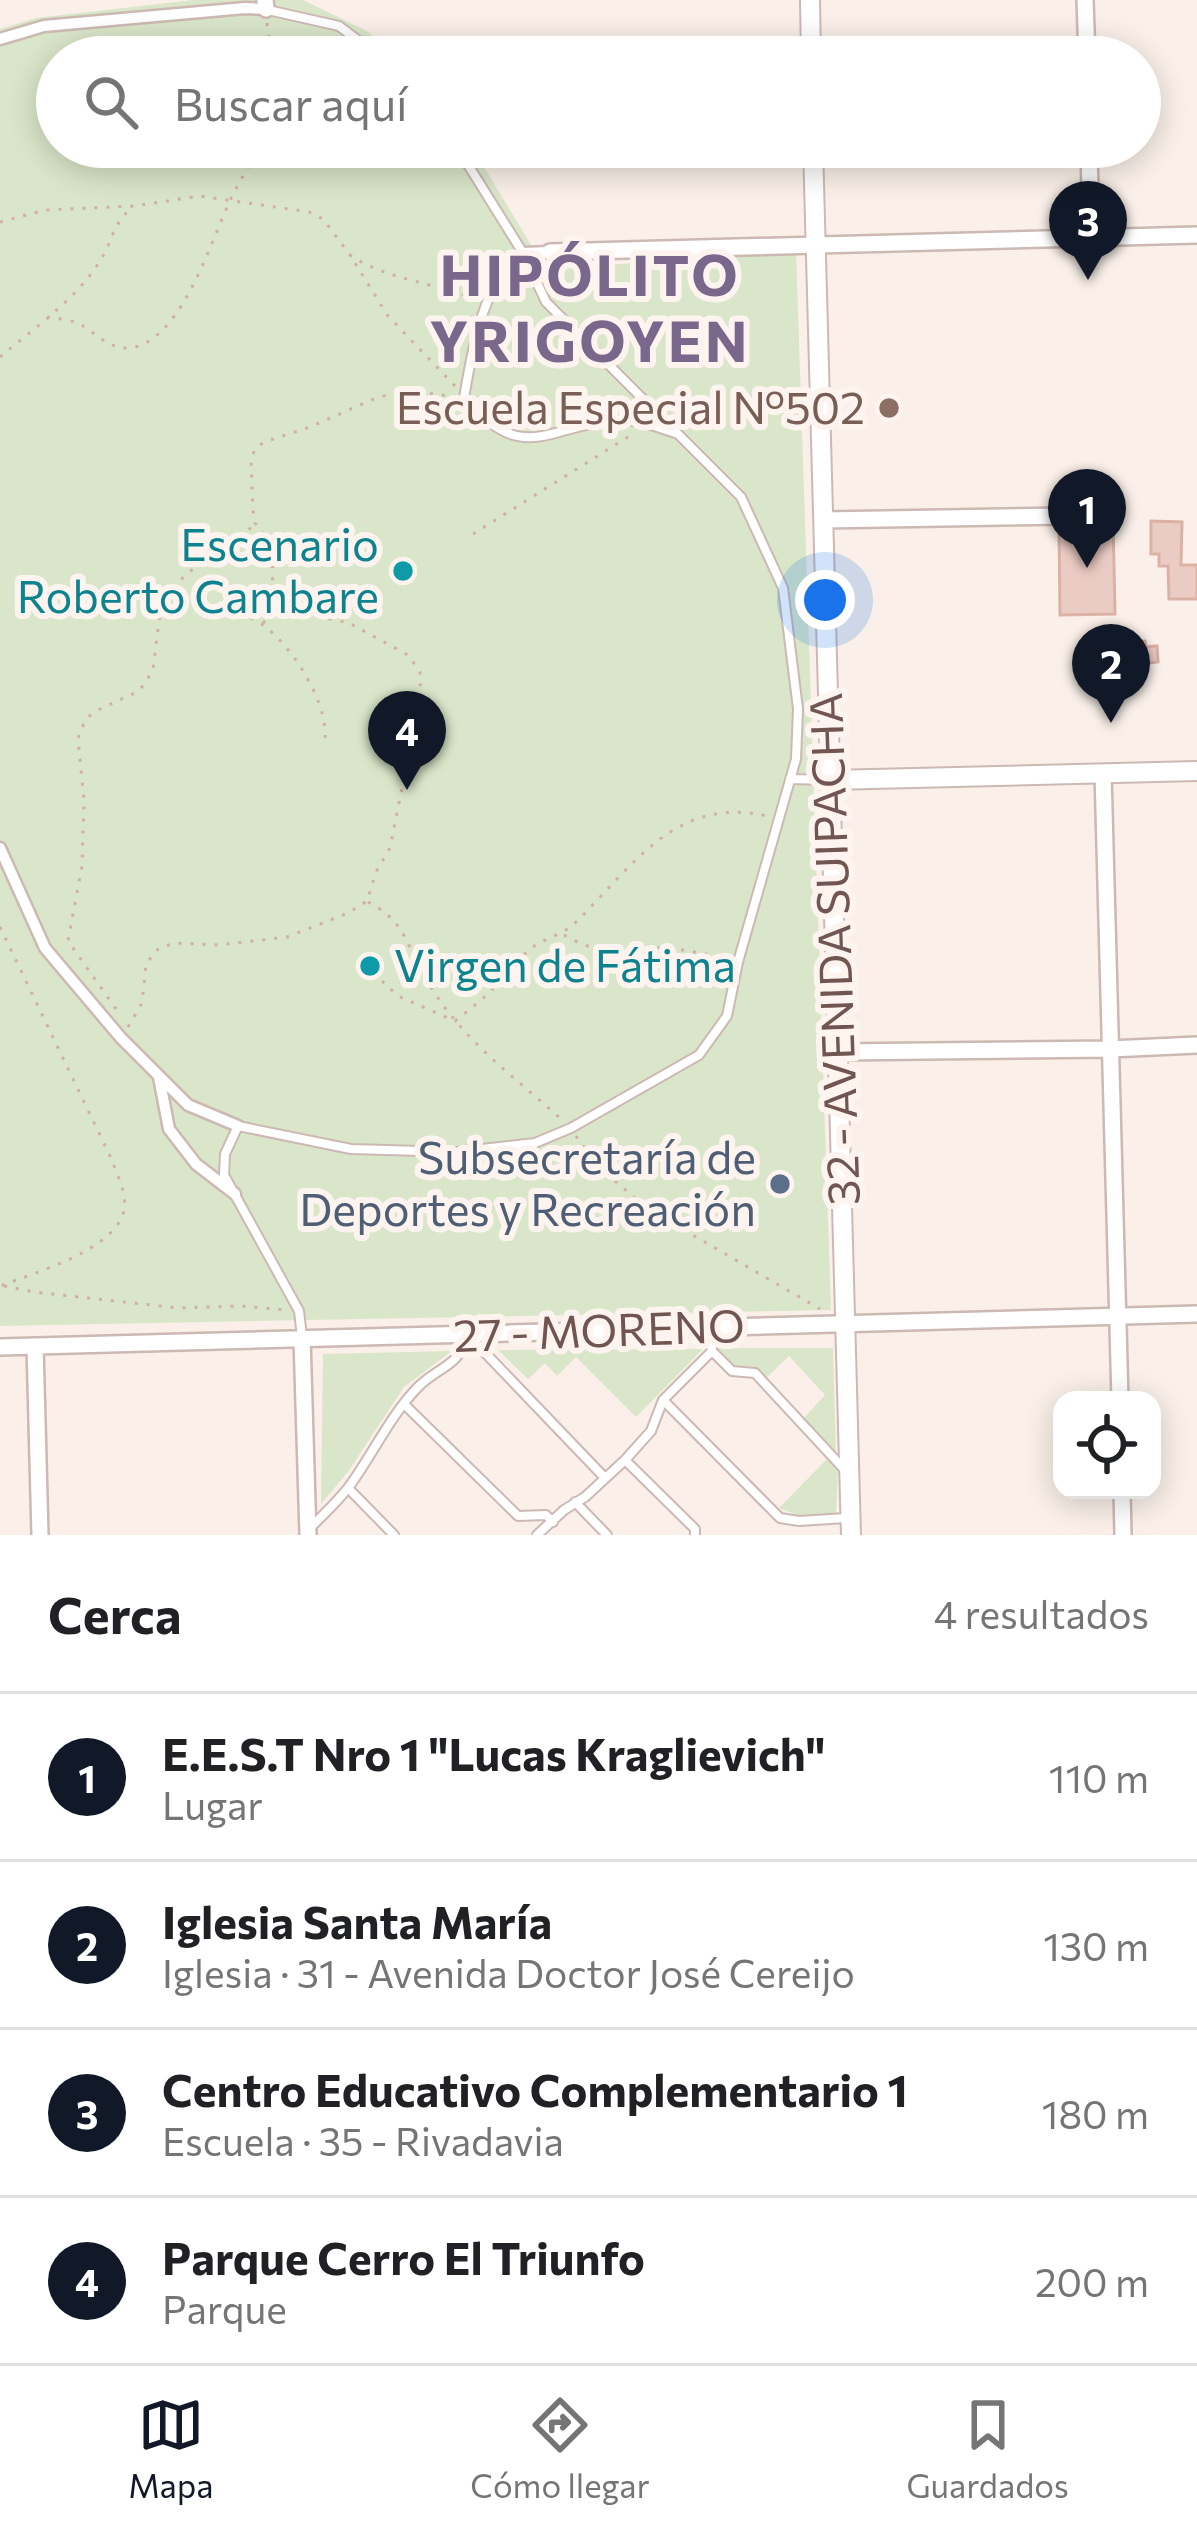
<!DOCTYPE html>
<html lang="es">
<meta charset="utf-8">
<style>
body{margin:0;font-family:Commissioner,sans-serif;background:#f6f6f6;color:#202124}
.controls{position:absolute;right:36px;bottom:36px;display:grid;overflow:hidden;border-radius:24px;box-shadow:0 6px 30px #0003}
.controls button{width:108px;height:108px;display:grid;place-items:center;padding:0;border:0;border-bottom:3px solid #e0e0e0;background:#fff;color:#202124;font:60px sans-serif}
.you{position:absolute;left:825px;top:600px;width:42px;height:42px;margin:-30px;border:9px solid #fff;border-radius:50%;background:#1a73e8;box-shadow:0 0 0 18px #1a73e833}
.badge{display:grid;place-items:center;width:78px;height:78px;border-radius:50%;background:#111827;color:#fff;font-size:39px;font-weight:700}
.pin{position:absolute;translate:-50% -99px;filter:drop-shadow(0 3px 6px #0008)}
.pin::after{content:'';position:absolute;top:63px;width:42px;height:36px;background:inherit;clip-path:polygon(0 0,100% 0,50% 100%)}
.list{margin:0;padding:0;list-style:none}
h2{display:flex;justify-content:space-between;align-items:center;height:156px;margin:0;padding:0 48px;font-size:51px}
h2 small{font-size:39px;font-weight:400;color:#757577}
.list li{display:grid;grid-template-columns:78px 1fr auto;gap:36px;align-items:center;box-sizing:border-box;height:168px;padding:0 48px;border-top:3px solid #e0e0e0}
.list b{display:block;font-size:45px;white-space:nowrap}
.list p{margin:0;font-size:39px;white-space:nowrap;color:#757577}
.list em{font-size:39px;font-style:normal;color:#757577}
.icon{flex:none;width:66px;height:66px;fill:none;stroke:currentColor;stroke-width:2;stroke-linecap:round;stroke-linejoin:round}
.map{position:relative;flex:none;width:1197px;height:1535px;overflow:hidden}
.search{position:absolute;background:#fff;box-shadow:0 6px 30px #0003;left:36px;right:36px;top:36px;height:132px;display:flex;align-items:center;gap:30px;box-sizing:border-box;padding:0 42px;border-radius:66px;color:#757577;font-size:45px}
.sheet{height:828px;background:#fff}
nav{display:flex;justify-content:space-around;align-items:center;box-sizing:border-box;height:168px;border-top:3px solid #e0e0e0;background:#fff;font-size:33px;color:#757577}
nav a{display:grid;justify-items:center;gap:6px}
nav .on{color:#111827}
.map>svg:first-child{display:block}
.green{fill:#dae6c9}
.building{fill:#ebccc4;stroke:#dcb1a6;stroke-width:3}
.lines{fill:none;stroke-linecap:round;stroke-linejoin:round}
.service-casing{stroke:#ccb9b3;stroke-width:12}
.pedestrian-casing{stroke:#ccb9b3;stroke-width:15}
.minor-casing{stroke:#ccb9b3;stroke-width:20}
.tertiary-casing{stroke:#ccb9b3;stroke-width:22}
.path{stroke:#d0afa7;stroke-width:3;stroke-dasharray:3 9;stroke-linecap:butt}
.service{stroke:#fff;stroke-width:8}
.pedestrian{stroke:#fff;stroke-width:10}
.minor{stroke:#fff;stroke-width:15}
.tertiary{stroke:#fff;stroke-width:18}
.education-dot{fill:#8d6e63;stroke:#fdf4ef;stroke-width:4.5}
.culture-dot{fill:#0f9aa8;stroke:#fdf4ef;stroke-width:4.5}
.service-dot{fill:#5c6f8a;stroke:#fdf4ef;stroke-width:4.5}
.labels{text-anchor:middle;stroke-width:12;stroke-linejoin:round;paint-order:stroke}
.education-label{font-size:45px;fill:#785e54;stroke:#fdf4ef;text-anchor:end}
.culture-label{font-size:45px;fill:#0d838f;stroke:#fdf4ef;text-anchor:end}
.street-label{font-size:45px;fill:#715550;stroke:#fdf4ef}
.service-label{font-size:45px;fill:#4e5e75;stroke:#fdf4ef;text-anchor:end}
.district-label{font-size:57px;font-weight:bold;letter-spacing:3px;fill:#7a678c;stroke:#fdf4ef}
</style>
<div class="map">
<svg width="1197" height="1535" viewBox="0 0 1197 1535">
<rect width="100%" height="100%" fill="#faf0e9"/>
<!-- green -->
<path class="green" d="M193,0H303L369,32L392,57H57V147H472L546,270L796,250L831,1310L0,1326V29L36,18Z
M718,1348H833L836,1452L804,1418L825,1395L789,1356L765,1379L756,1369L734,1368L717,1352Z
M703,1349L636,1417L576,1357L557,1376L545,1363L528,1379L498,1350Z
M452,1351L404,1387L348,1472L321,1504L323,1354Z
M828,1458L838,1468L836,1513L802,1517L779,1508Z"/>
<!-- building -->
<path class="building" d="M1113,520L1115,614L1060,615L1059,528L1071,527L1077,521Z
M1151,521L1182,522L1181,565H1197V599H1169L1168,566H1159V554H1151Z
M1145,641L1146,647L1157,646L1158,662L1148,663V666L1097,669V664L1086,665V648H1097V644Z"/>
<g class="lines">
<defs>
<path id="service" d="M268,10L339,26L380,57
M523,253C482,281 472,352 464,398C526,468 547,424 619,420C639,419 656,427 675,433
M790,779L830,780
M302,1337L299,1311L224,1175L225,1154L238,1126L351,1149L456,1152L535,1143L571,1128L699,1055L727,1016L738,962L796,759L798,709L783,588L741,497L546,302L523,253L457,147
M712,1351L732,1371L755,1373L844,1469
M663,1400L780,1518L799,1521L846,1518
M405,1405L518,1516L546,1515L553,1522
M625,1460L695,1529V1535
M348,1488L394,1535
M575,1502L607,1535
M309,1529C322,1516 336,1503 348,1488C372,1456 389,1417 418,1387C439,1366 458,1368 468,1335L605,1478
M537,1535L564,1510L585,1497L625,1460L651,1431L663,1400L712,1351L711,1329"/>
<path id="pedestrian" d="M0,39L44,26L245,8L266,9
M523,253L550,252
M0,848L45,948L121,1038L188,1105L238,1126
M159,1077L169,1129L196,1164L235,1194"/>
<path id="minor" d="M265,0L266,9
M1085,0L1087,57
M1089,147L1091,238
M550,252L1197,235
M823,520L1066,516
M1103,773L1120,1400
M838,1052L1110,1049L1197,1045
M302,1338L308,1535
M35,1346L40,1535
M0,1347L1197,1314
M1122,1490L1123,1535"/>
<path id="tertiary" d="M810,0L811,57
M813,147L851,1535
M830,780L1197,771"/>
</defs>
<!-- service casing -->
<use href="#service" class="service-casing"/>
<!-- pedestrian casing -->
<use href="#pedestrian" class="pedestrian-casing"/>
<!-- minor casing -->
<use href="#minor" class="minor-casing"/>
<!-- tertiary casing -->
<use href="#tertiary" class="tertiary-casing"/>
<!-- path -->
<path class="path" d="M267,23L272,57
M0,222L45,210L134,206L200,196L309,212L323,219L350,255
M47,317C58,319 72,319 83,326C96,334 107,346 123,348C177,352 210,244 228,205C237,185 249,167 258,147
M0,357C33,329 74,301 98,264C114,241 109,229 132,207
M455,386L388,316L350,255C387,280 433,282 474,299
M473,534L631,435
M176,586C206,623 223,603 253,619C287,636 328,700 325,738
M263,623L278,609
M368,902C401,919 404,937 420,967C428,984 439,1001 451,1015C482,1055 525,1086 562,1120
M0,927L111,1158C117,1175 129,1196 123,1214C111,1251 34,1273 0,1286
M564,935C604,958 618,947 660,948C684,949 706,954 729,959
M382,981L398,996L455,1021C470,1009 485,998 497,984C508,973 517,961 529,950C543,938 562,936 576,922C633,866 676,795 767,816
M116,1009L68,941L82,866L84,800L78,739L81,729L88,717L98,710L137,692L145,684L153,669L161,605L175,585L195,567L227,548L254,525
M128,1027L142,1003L146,964L159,948L175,943L219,945L287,937L348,913L367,901L376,872L390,848L402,788L406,738L421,682L420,672L408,655L349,623L279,608L273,601L272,550L267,538L255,523L253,510L251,460L255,449L264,442L310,427L378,397L408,391L450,396
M576,1136L595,1164L648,1209L820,1309
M4,1286L34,1292L178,1308L240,1306L287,1310"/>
<!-- service -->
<use href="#service" class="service"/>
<!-- pedestrian -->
<use href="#pedestrian" class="pedestrian"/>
<!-- minor -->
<use href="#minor" class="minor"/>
<!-- tertiary -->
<use href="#tertiary" class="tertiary"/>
</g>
<!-- markers -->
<circle class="education-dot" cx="889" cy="408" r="12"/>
<g class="culture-dot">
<circle cx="403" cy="571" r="12"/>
<circle cx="370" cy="966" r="12"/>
</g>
<circle class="service-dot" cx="780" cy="1184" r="12"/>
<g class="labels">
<!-- education labels -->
<g class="education-label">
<text x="865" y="424">Escuela Especial Nº502</text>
</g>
<!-- culture labels -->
<g class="culture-label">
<text x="379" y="561">Escenario<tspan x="379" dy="52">Roberto Cambare</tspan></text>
<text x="394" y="982" text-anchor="start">Virgen de Fátima</text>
</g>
<!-- street labels -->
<g class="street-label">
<text transform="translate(835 949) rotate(-92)" y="16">32 - AVENIDA SUIPACHA</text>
<text transform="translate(599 1331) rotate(-2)" y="16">27 - MORENO</text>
</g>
<!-- service labels -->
<g class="service-label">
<text x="756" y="1174">Subsecretaría de<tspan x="756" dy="52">Deportes y Recreación</tspan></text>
</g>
<!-- district labels -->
<g class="district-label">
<text x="590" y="296">HIPÓLITO<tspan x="590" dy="66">YRIGOYEN</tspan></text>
</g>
</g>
</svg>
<div class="controls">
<button><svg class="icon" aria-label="locate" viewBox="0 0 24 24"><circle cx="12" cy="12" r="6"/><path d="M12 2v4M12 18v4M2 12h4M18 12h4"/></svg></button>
</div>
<div class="you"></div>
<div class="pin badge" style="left:1087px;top:568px">1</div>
<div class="pin badge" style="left:1111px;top:723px">2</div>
<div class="pin badge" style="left:1088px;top:280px">3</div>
<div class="pin badge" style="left:407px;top:790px">4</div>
<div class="search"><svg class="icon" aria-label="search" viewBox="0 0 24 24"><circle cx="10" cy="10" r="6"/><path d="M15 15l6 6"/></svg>Buscar aquí</div>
</div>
<section class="sheet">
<h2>Cerca<small>4 resultados</small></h2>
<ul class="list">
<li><span class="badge">1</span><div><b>E.E.S.T Nro 1 &quot;Lucas Kraglievich&quot;</b><p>Lugar</p></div><em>110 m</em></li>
<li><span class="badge">2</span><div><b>Iglesia Santa María</b><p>Iglesia · 31 - Avenida Doctor José Cereijo</p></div><em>130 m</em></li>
<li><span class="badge">3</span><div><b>Centro Educativo Complementario 1</b><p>Escuela · 35 - Rivadavia</p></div><em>180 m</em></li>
<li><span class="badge">4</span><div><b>Parque Cerro El Triunfo</b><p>Parque</p></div><em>200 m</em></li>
</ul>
</section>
<nav>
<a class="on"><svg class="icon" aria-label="map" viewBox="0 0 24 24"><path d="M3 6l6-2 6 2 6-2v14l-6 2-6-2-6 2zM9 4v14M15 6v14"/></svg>Mapa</a>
<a><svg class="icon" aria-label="directions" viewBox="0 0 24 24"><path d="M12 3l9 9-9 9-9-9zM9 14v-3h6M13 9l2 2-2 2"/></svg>Cómo llegar</a>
<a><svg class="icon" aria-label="saved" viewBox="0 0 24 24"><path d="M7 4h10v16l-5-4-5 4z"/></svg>Guardados</a>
</nav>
